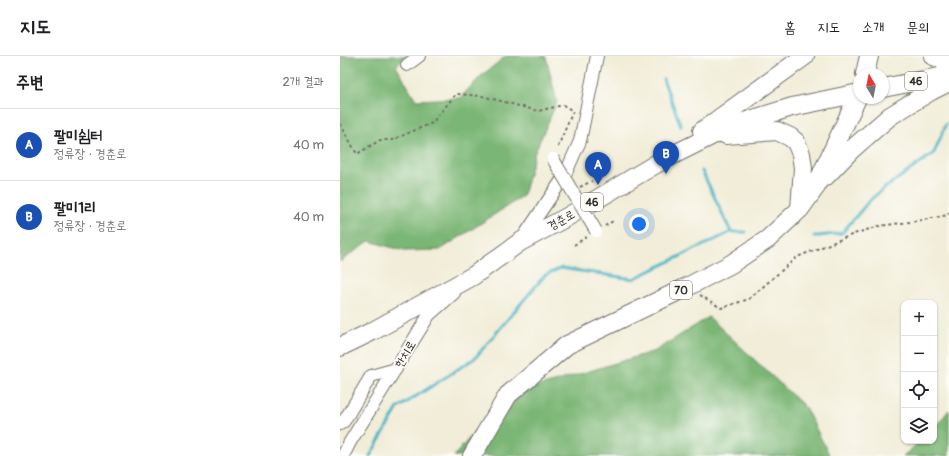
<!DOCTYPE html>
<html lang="ko">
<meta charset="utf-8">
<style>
body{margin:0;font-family:Pangolin,"Poor Story",sans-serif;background:#f2f2f2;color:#202124}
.controls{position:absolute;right:12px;bottom:12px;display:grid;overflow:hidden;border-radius:8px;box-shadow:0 1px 3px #0004}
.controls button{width:36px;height:36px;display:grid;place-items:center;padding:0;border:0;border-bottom:1px solid #e0e0e0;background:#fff;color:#202124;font:20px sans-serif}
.compass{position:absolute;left:513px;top:12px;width:36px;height:36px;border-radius:50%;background:#fff;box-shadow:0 1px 3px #0004;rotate:350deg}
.you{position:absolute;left:299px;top:168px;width:14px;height:14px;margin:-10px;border:3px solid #fff;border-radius:50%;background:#1a73e8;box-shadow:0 0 0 6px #1a73e833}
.badge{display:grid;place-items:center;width:26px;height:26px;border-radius:50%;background:#b5179e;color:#fff;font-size:13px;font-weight:700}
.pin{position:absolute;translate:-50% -33px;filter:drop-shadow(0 1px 2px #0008)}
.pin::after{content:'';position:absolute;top:21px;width:14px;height:12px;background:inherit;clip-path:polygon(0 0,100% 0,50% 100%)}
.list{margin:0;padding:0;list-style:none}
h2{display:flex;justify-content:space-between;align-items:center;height:52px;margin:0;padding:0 16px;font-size:17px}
h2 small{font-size:13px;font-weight:400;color:#757577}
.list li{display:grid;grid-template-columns:26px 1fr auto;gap:12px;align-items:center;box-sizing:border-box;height:72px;padding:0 16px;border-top:1px solid #e0e0e0}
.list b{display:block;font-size:15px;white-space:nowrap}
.list p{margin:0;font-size:13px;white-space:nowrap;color:#757577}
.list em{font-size:13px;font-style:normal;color:#757577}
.icon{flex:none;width:22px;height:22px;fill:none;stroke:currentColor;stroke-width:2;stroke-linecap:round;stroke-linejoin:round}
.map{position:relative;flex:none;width:609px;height:400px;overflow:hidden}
header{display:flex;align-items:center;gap:24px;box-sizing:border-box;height:56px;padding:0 20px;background:#fff;border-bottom:1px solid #e0e0e0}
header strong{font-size:19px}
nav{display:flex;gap:22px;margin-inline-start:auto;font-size:14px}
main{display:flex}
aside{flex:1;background:#fff}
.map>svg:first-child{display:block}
.forest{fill:#7ab674;stroke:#527050}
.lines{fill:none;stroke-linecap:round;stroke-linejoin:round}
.stream{stroke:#48b3c5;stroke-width:3}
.minor-casing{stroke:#706f68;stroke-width:14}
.primary-casing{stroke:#706f68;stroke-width:20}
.path{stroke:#706f68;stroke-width:2;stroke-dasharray:3 3;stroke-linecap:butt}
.minor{stroke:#fff;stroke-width:12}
.primary{stroke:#fff;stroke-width:18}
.minor-bridge-casing{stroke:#706f68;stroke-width:14;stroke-linecap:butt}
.minor-bridge{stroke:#fff;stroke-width:12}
.labels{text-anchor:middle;stroke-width:3.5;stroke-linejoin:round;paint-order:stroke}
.shield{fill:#fdfcf7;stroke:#6a6a68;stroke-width:1}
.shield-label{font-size:11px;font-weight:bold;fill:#2b2b2b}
.street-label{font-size:12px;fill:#2b2b2b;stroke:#fdfcf7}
</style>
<header>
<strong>지도</strong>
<nav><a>홈</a><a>지도</a><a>소개</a><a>문의</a></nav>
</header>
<main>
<aside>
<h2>주변<small>2개 결과</small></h2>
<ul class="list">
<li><span class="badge" style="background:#1a4fb4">A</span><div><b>팔미쉼터</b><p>정류장 · 경춘로</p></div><em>40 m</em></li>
<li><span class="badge" style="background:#1a4fb4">B</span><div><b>팔미1리</b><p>정류장 · 경춘로</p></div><em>40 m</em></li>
</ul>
</aside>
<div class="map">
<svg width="609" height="400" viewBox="0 0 609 400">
<rect width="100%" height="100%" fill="#fdfcf7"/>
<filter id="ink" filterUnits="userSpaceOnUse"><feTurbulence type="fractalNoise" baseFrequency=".025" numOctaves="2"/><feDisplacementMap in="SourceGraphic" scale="8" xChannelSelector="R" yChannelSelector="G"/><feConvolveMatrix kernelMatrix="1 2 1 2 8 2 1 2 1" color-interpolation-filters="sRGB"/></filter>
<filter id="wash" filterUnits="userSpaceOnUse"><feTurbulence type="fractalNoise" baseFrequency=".012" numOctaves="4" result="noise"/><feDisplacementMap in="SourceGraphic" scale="16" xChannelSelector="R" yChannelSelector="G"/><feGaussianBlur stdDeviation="0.9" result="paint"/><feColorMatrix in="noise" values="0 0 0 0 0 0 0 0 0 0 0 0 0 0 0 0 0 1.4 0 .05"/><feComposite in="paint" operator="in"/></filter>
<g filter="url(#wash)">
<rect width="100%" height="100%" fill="#f1edd8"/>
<!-- forest -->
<path class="forest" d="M0,0H67L56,10L76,44L120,42L141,20L166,0H204L206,1L217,46L195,96L183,140L100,194L64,195L29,185L0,206Z
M369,261L465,351L490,400H114L137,373L187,334L315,295Z
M609,354V400H563L581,385H594V373Z"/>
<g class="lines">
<!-- stream -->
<path class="stream" d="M323,23L341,70
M362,115L391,176
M474,180H479L502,177L529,145L542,134L594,97L606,68
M30,400L58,352L135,302L205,219L221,212L293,223L391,176H406"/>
</g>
</g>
<g filter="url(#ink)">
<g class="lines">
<defs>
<path id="minor" d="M67,9L79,0
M182,183L224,121L240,85L257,0
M0,368L4,365L31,320L56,313
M3,400L10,386L89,259L114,237"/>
<path id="primary" d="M593,0L602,3H609
M525,18L529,0
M543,32L609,19
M362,75L465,0
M386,79L437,75L450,81L456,86L461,98L463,112L460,153
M485,121L511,94L550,60L591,35L609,26
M0,291L33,275L133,220L180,186L227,161L321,105L391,70L452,51L519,37
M132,400L168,339L227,289L347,231L391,208L428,183L460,153L475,132L519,38"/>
</defs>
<!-- minor casing -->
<use href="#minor" class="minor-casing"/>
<!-- primary casing -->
<use href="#primary" class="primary-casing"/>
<!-- path -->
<path class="path" d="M0,68L17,98L40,84H52L92,67L116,38L142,40L198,55L223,49L233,55L217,93
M240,131L252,125
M265,170L273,165
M234,189L248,180
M360,239L381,252L409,243L457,201L514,178L539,170L577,165L608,159L609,156"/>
<!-- minor -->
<use href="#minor" class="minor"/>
<!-- primary -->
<use href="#primary" class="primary"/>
<defs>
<path id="minor-bridge" d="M213,103L256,175"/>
</defs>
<!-- minor-bridge casing -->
<use href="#minor-bridge" class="minor-bridge-casing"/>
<!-- minor-bridge -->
<use href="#minor-bridge" class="minor-bridge"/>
</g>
</g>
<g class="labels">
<!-- shield labels -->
<g class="shield">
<rect x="565" y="16" width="22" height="18" rx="3"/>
<rect x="241" y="137" width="22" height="18" rx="3"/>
<rect x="330" y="225" width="22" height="18" rx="3"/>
</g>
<g class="shield-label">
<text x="576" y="29">46</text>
<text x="252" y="150">46</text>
<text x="341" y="238">70</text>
</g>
<!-- street labels -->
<g class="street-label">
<text transform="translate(221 164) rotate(-29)" y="4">경춘로</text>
<text transform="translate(65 298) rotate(-59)" y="4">한치로</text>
</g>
</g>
</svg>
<div class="controls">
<button>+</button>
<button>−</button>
<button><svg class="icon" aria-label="locate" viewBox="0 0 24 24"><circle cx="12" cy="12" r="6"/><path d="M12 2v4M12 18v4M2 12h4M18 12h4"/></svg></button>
<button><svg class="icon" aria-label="layers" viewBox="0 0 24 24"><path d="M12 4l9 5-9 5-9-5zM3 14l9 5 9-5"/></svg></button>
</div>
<svg class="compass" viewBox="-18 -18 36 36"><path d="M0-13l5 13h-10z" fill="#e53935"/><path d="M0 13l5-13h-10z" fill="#757577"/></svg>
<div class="you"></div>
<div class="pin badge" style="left:258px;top:129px;background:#1a4fb4">A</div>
<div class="pin badge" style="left:326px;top:118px;background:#1a4fb4">B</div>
</div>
</main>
